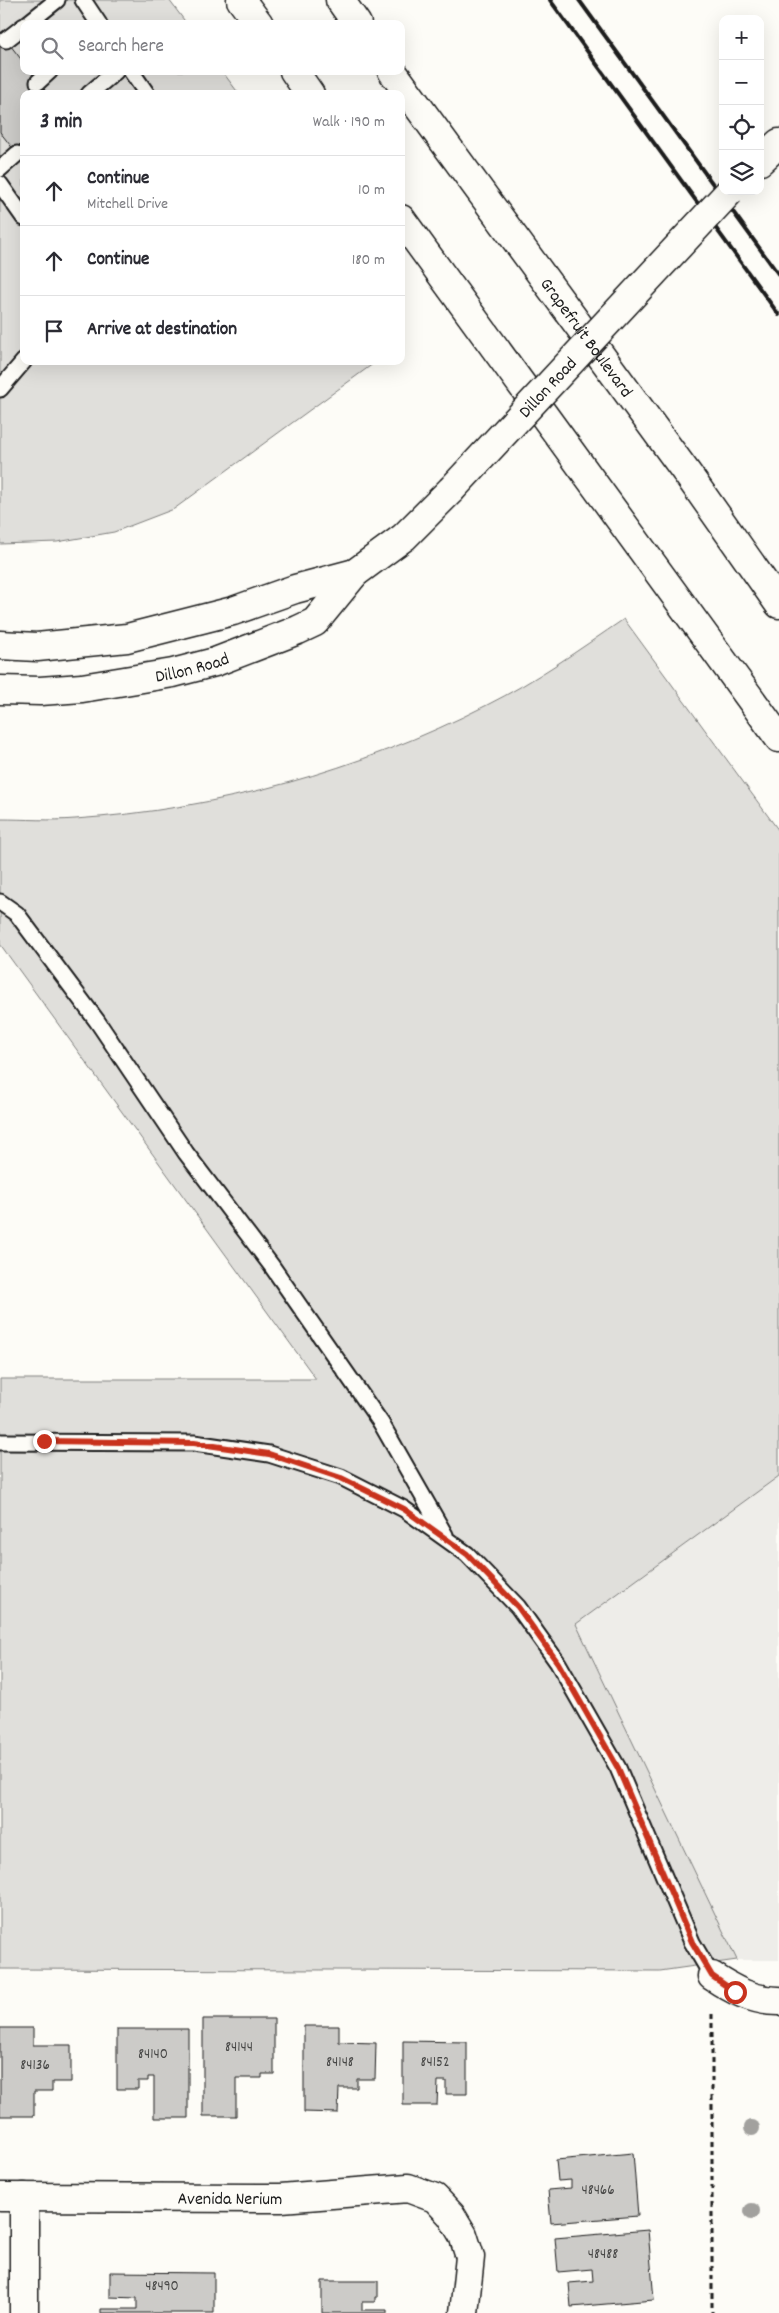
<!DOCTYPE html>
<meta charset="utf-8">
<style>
body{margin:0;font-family:Dekko,sans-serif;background:#f2f2f3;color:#2b2b33}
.controls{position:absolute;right:15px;top:15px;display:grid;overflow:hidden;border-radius:10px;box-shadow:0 5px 20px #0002}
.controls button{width:45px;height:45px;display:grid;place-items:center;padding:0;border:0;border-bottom:1px solid #e1e1e2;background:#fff;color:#2b2b33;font:25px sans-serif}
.stop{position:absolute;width:15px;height:15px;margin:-11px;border:4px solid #c8321e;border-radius:50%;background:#fff}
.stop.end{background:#c8321e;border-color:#fff;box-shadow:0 1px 5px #0008}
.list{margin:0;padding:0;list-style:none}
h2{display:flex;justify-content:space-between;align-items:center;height:65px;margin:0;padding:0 20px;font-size:21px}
h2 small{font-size:16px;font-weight:400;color:#7c7c81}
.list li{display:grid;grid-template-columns:32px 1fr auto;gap:15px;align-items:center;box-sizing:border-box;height:70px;padding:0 20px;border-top:1px solid #e1e1e2}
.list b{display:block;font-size:19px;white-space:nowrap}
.list p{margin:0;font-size:16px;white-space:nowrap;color:#7c7c81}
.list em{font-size:16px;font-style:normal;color:#7c7c81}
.icon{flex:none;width:28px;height:28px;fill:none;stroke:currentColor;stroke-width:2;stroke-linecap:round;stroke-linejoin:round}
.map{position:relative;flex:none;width:779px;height:2313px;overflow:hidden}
.search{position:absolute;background:#fff;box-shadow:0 5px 20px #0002;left:20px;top:20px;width:385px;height:55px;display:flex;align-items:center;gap:12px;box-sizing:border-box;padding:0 18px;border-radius:10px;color:#7c7c81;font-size:19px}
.panel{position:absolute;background:#fff;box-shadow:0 5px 20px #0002;left:20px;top:90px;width:385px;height:275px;border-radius:10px}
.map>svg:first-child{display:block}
.built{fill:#eeede9}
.green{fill:#e0dfdb;stroke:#7e7e7c}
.building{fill:#cccbc8;stroke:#1c1c1c}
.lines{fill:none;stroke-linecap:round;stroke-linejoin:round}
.lane-casing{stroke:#1c1c1c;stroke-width:19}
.street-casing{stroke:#1c1c1c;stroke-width:31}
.primary-casing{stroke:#1c1c1c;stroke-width:31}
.path{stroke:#1c1c1c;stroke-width:3;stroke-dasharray:5 4;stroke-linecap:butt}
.lane{stroke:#fdfcf7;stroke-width:15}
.street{stroke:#fdfcf7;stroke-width:28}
.primary{stroke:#fdfcf7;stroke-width:28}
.rail{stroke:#1c1c1c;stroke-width:4}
.primary-bridge-casing{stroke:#1c1c1c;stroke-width:31;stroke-linecap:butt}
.primary-bridge{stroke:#fdfcf7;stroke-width:28}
.tree{fill:#a2a19e}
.route{stroke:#c8321e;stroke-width:6}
.labels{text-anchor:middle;stroke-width:4.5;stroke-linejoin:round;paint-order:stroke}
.number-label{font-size:15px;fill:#484847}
.street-label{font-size:18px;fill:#1c1c1c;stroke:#fdfcf7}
</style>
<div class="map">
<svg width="779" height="2313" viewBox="0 0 779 2313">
<rect width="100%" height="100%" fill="#fdfcf7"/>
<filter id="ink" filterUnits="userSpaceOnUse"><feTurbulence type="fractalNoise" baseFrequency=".02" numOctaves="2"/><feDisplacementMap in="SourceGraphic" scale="10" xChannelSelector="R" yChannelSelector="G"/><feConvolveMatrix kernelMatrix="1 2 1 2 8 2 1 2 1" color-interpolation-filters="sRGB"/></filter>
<g filter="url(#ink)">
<!-- built -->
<path class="built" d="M779,1476V1960H737L576,1624Z"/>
<!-- green -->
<path class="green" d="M0,0H169L187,24H24V71H222L239,94H24V361H377L174,509L114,532L57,542L0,544Z
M624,619L779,831V1476L576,1624L737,1960L660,1971L0,1969V1379H316L0,944V819C25,819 51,821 75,819C219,809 358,771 487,705C535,681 580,649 624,619Z"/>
<!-- building -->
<path class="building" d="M0,32L24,63V71H30L48,94H24V163L0,132Z
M203,2019H274V2074H262V2078H236V2116H203Z
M304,2026H339V2042L376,2043L375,2079H357V2088H339L338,2113L304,2112Z
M0,2028H33V2045H71V2082H52V2091H34V2116H0Z
M117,2029H188V2118H154V2077H148V2081H138V2089H117Z
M403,2041L467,2042V2094H446V2081H438L437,2105H403Z
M633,2153L638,2216L551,2223L548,2190L571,2188V2180L558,2181L556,2160Z
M648,2230L654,2300L571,2307L569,2283L593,2281L592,2269L558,2272L555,2238Z
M110,2272L214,2273V2313H101V2309H137V2298L110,2297Z
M322,2281H378V2297H375V2302H362V2310H387V2313H322Z"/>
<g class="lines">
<defs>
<path id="lane" d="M83,0L99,24
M27,24L57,0
M6,40L24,26
M131,71L147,94
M38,82L50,71
M89,94L116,71
M0,169L17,154
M0,184L24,218
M0,389L24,361
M0,902L17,914L97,1021L186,1153L271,1265L381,1423L445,1535
M0,1442L194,1443L269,1454L341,1477L404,1509L467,1554L518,1607L558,1663L618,1768L692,1942L712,1976"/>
<g id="street">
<path d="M712,1976C733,1990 753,2001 779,2001"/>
<path id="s1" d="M0,2197L281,2198L408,2188L435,2198L451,2215L463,2235L470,2257L464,2313"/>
<path d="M24,2313V2197"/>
</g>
<g id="primary">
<path d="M241,0L259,24"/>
<path d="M340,0L357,24"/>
<path d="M294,71L310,94"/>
<path id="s2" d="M392,71L689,476L779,604"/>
<path d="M760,161L779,143"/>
<path d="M401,219L779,738"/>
<path d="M0,645L37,647L127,638L233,611L295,589L355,573"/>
<path id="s3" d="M0,690L40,691L82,688L173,673L215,662L298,630L315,622L355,573L404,537L451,490"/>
</g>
</defs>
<!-- lane casing -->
<use href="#lane" class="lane-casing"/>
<!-- street casing -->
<use href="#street" class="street-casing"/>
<!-- primary casing -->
<use href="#primary" class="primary-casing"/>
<!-- path -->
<path class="path" d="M712,2014V2313"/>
<!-- lane -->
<use href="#lane" class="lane"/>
<!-- street -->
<use href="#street" class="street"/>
<!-- primary -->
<use href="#primary" class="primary"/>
<!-- rail -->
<path class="rail" d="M550,0L779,315
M579,0L779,275"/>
<defs>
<g id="primary-bridge">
<path id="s4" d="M451,490L730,191"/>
</g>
</defs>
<!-- primary-bridge casing -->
<use href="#primary-bridge" class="primary-bridge-casing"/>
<!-- primary-bridge -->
<use href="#primary-bridge" class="primary-bridge"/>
</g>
<!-- trees -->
<g class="tree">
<circle cx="752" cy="2128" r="8"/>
<circle cx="752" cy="2211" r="8"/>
</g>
</g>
<g class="lines" filter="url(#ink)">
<!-- route -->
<path class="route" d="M44,1441L194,1443L269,1454L341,1478L404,1509L467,1554L518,1607L558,1663L618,1768L692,1942L712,1976L735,1992"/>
</g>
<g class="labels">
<!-- number labels -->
<g class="number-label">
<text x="239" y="2051">84144</text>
<text x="153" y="2058">84140</text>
<text x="340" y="2066">84148</text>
<text x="435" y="2066">84152</text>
<text x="35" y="2069">84136</text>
<text x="598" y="2194">48466</text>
<text x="603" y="2258">48488</text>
<text x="162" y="2290">48490</text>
</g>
<!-- street labels -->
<g class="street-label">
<text dy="6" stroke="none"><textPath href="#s2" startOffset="330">Grapefruit Boulevard</textPath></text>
<text dy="6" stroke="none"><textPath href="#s4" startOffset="141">Dillon Road</textPath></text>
<text dy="6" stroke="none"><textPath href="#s3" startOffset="194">Dillon Road</textPath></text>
<text dy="6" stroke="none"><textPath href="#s1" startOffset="230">Avenida Nerium</textPath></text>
</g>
</g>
</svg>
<div class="controls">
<button>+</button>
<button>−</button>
<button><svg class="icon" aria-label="locate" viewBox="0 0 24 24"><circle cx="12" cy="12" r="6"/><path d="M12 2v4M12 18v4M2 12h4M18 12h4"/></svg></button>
<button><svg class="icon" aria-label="layers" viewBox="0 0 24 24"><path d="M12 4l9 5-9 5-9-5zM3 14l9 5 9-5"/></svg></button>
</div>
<div class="stop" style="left:735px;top:1992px"></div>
<div class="stop end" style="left:44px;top:1441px"></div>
<div class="search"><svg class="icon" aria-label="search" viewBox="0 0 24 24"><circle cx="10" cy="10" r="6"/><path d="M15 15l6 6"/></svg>Search here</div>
<section class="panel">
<h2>3 min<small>Walk · 190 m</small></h2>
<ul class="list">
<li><svg class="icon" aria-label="ahead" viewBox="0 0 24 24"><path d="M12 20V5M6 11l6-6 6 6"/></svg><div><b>Continue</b><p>Mitchell Drive</p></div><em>10 m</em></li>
<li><svg class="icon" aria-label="ahead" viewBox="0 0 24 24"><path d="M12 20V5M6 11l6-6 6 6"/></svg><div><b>Continue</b></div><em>180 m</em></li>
<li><svg class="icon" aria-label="arrive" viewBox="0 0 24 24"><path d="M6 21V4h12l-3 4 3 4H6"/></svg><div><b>Arrive at destination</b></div></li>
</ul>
</section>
</div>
